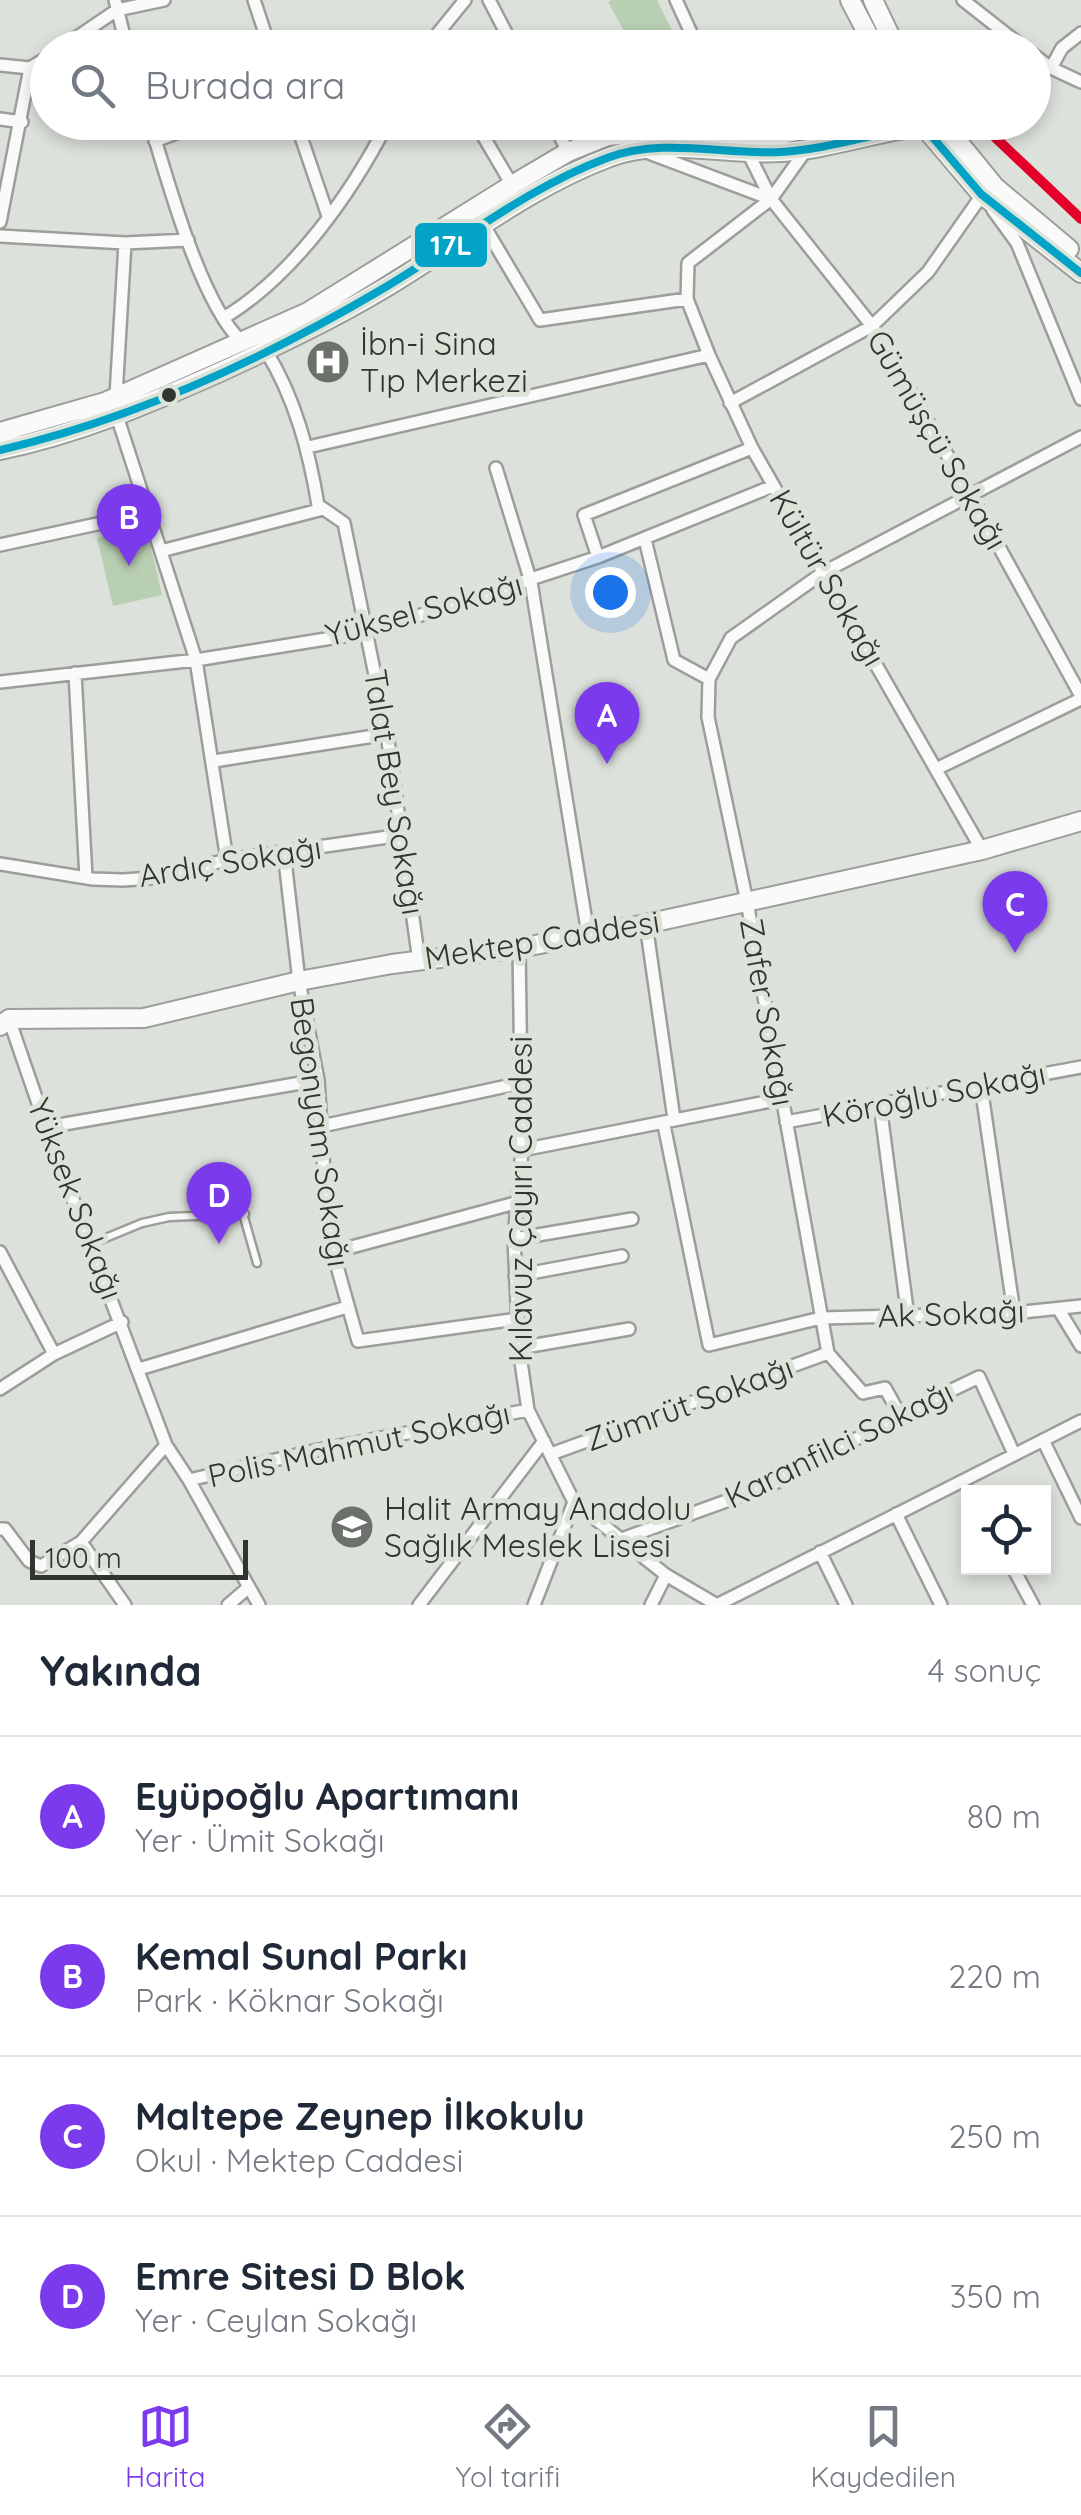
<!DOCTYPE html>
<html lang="tr">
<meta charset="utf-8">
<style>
body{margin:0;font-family:Quicksand,sans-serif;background:#f6f6f7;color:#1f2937}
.controls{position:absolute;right:30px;bottom:30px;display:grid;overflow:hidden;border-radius:0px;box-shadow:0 5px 15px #0003}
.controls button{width:90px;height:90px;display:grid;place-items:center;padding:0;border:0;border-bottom:2px solid #e0e1e3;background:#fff;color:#1f2937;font:50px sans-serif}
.scale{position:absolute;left:30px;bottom:25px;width:218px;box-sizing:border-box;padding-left:10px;border:5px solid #313530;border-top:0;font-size:28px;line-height:35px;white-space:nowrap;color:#313530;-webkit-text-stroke:8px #dce3d9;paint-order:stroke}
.you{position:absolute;left:610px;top:592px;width:35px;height:35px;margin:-25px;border:8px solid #fff;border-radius:50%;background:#1a73e8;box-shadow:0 0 0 15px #1a73e833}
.badge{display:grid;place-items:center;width:65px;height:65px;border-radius:50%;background:#7c3aed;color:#fff;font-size:32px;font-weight:700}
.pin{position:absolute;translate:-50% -82px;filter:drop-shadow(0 2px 5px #0008)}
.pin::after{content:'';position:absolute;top:52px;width:35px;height:30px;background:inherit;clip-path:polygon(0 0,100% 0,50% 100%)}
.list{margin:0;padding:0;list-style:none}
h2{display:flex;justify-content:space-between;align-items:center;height:130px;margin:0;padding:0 40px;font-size:42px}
h2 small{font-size:32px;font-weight:400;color:#747a83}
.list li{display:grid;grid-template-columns:65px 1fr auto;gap:30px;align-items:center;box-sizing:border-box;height:160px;padding:0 40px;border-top:2px solid #e0e1e3}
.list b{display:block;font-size:38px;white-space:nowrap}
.list p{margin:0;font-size:32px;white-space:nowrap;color:#747a83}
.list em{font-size:32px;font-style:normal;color:#747a83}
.icon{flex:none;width:55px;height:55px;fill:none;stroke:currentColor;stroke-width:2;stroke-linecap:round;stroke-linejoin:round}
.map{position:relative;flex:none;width:1081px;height:1605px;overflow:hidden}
.search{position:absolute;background:#fff;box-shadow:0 5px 15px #0003;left:30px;right:30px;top:30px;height:110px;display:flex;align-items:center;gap:25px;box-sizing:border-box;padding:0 35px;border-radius:55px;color:#747a83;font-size:38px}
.sheet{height:770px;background:#fff}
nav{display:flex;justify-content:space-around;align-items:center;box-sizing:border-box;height:140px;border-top:2px solid #e0e1e3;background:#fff;font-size:28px;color:#747a83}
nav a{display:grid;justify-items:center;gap:5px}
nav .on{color:#7c3aed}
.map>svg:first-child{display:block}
.green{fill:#b9cfb1}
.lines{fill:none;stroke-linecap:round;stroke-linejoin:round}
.lane-casing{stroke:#9c9e9a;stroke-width:11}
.street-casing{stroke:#9c9e9a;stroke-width:16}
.secondary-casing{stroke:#9c9e9a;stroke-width:22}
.primary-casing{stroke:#9c9e9a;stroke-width:22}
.lane{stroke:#fafafa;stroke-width:6}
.street{stroke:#fafafa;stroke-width:11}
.secondary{stroke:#fafafa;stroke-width:18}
.primary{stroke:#fafafa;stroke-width:18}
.bus-1-casing{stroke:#dce3d9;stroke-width:15}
.bus-1{stroke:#02a3c6;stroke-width:8}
.rail-1-casing{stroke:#dce3d9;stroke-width:18}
.rail-1{stroke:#e4002b;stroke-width:10}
.bus-dot{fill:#313530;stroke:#dce3d9;stroke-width:4}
.labels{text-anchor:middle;stroke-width:10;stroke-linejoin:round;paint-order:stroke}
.poi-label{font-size:32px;fill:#313530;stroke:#dce3d9;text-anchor:start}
.street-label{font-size:32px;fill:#313530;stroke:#dce3d9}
.line-badge{stroke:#dce3d9;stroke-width:4}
.badge-label{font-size:28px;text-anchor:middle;font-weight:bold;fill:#fff}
</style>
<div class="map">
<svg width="1081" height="1605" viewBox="0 0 1081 1605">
<rect width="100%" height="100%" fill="#dde1db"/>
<!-- green -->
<path class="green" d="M612,0H657L680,47H633L608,2Z
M146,526L162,595L113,606L97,538Z"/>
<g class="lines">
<defs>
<path id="lane" d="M236,1189L257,1263
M91,1244L142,1223L169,1217L245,1214"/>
<path id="street" d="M115,0L127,48
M254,0L270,48
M489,0L514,48
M676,0L698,48
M963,0L1024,48
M61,48L117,10L164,0
M426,48L465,0
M1034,55L1051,68L1081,82
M0,65L30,68L48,57
M1051,68L1062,48L1081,33
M0,119L22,122
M150,122C167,179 201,304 242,342
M296,122L328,216
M475,122L512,185
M553,122L568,152
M733,122L771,199L872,326L970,494L1081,696
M155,141L205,122
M649,153L771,199
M993,210L1017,243L1081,399
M0,222L30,68
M483,224L540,320L687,299L688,263L771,199L806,150
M0,236L125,243L188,240
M687,299L709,355L752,448L982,850
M225,317C294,275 351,194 388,122
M266,351C295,398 309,451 318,505L344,523L387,734L419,961
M116,396L125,243
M730,403L872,326L928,272L982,195
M117,416L196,660L227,860
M308,447L709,355
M496,468L531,582L588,934
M645,539L674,660L709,679
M0,545L148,513
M161,551L323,509
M598,557L584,515L752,448
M75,673L86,878
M0,682L196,660L369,632L598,557L773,486
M214,761L387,734
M936,769L1081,699
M284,852L299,981L318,1080L327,1218L333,1252L358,1341L517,1319
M0,864L93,879L123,880L152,878L227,860L402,835
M646,924L674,1119
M519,948L522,1150L514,1239L519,1348L528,1410L574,1502L666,1575L717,1605
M9,1019L52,1144L166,1445L189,1480L259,1605
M981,1086L1014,1313
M880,1105L908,1317
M786,1122L1081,1067
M664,1125L709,1345L821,1318L1014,1313L1081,1306
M322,1126L521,1083
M47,1127L318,1080
M522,1150L781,1099
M514,1239L632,1219
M0,1252L54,1354
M333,1252L515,1203
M515,1276L622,1256
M1059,1310L1081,1346
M519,1348L629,1329
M139,1369L347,1307
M0,1389L54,1354L122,1322
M900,1415L885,1388L863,1393L828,1353L747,902L708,717L709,679L731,638L824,572L1081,437
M1043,1440L1081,1518
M551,1454L828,1353
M189,1480L318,1450L528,1410
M896,1514L941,1605
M0,1529H5L29,1561L41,1566L81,1542L166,1445
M619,1540L773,1484L900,1415L979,1377L1014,1454
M81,1542L125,1605
M820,1552L846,1605
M1013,1568L1033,1605
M228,1605L249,1587
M419,1605L544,1441
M534,1605L574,1502
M651,1605L666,1575
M717,1605L1081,1421"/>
<path id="secondary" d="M0,1026L9,1019L144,1018L299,981L392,964L519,948L646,924L982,850L1081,821"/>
<path id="primary" d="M850,0L875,48
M873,0L896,48
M920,122L981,194L1081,273
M942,122L995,187L1069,249
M0,432L105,402L308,312L512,185L568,152L608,136L649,132L740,137L773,136L842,122
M0,450C78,434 148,404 220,372C278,345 333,319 388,286C461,242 529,187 610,157C663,137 726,156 782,152C829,149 875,132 923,126"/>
</defs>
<!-- lane casing -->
<use href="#lane" class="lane-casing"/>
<!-- street casing -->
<use href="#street" class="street-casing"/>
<!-- secondary casing -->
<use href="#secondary" class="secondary-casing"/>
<!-- primary casing -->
<use href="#primary" class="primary-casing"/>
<!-- lane -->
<use href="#lane" class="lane"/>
<!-- street -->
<use href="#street" class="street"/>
<!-- secondary -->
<use href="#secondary" class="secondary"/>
<!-- primary -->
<use href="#primary" class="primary"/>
<defs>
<path id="bus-1" d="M923,126L981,194L1081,273
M0,450C134,419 266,358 384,288C458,244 526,188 607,158C663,137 723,155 781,152C829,149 876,133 923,126"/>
</defs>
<!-- bus-1 casing -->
<use href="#bus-1" class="bus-1-casing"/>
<!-- bus-1 -->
<use href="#bus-1" class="bus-1"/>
<defs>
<path id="rail-1" d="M979,122L1081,219"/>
</defs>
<!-- rail-1 casing -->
<use href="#rail-1" class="rail-1-casing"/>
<!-- rail-1 -->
<use href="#rail-1" class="rail-1"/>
</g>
<!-- icons -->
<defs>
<symbol id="hospital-disc" viewBox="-11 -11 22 22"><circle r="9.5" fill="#6d716c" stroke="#dce3d9"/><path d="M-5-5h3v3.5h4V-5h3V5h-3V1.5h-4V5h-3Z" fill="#fff"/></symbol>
<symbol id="school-disc" viewBox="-11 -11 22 22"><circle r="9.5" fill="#6d716c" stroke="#dce3d9"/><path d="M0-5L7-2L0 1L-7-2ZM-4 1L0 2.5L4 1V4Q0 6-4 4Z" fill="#fff"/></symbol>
</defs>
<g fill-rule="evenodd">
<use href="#hospital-disc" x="303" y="337" width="50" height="50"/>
<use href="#school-disc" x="327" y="1502" width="50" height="50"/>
</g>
<!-- markers -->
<circle class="bus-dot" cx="169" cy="395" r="9"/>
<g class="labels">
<!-- poi labels -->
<g class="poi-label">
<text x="360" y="355">İbn-i Sina<tspan x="360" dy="37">Tıp Merkezi</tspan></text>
<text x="384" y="1520">Halit Armay Anadolu<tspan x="384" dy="37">Sağlık Meslek Lisesi</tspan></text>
</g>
<!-- street labels -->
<g class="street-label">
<text transform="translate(937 440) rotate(60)" y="11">Gümüşçü Sokağı</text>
<text transform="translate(827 578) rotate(60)" y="11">Kültür Sokağı</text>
<text transform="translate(424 610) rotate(-15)" y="11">Yüksel Sokağı</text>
<text transform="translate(394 792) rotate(81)" y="11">Talat Bey Sokağı</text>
<text transform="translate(230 862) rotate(-9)" y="11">Ardıç Sokağı</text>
<text transform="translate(542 940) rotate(-9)" y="11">Mektep Caddesi</text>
<text transform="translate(767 1012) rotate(80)" y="11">Zafer Sokağı</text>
<text transform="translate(934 1095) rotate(-11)" y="11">Köroğlu Sokağı</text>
<text transform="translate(320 1132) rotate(82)" y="11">Begonyam Sokağı</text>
<text transform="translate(75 1199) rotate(69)" y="11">Yüksek Sokağı</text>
<text transform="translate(521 1199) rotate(-90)" y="11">Kılavuz Çayırı Caddesi</text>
<text transform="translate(951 1314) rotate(-2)" y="11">Ak Sokağı</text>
<text transform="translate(689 1404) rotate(-20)" y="11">Zümrüt Sokağı</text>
<text transform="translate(359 1445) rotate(-12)" y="11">Polis Mahmut Sokağı</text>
<text transform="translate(839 1445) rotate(-26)" y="11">Karanfilci Sokağı</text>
</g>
</g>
<rect class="line-badge" x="413" y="221" width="76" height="48" rx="10" fill="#02a3c6"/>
<g class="badge-label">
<text x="451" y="255">17L</text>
</g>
</svg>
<div class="controls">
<button><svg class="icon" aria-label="locate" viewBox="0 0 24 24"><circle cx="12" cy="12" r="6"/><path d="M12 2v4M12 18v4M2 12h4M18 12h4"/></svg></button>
</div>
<div class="scale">100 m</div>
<div class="you"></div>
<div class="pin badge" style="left:607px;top:764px">A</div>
<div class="pin badge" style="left:129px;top:566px">B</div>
<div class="pin badge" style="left:1015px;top:953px">C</div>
<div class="pin badge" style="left:219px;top:1244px">D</div>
<div class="search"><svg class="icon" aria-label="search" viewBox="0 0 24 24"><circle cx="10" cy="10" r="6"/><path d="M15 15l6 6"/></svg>Burada ara</div>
</div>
<section class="sheet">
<h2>Yakında<small>4 sonuç</small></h2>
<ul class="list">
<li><span class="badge">A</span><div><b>Eyüpoğlu Apartımanı</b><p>Yer · Ümit Sokağı</p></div><em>80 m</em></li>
<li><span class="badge">B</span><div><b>Kemal Sunal Parkı</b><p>Park · Köknar Sokağı</p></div><em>220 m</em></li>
<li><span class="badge">C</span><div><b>Maltepe Zeynep İlkokulu</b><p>Okul · Mektep Caddesi</p></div><em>250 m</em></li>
<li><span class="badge">D</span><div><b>Emre Sitesi D Blok</b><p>Yer · Ceylan Sokağı</p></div><em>350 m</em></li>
</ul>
</section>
<nav>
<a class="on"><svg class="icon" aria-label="map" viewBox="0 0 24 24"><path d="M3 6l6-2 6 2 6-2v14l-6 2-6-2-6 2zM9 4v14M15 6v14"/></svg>Harita</a>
<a><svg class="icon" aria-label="directions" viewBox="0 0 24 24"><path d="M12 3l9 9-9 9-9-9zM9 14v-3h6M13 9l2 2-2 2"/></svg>Yol tarifi</a>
<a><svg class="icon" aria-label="saved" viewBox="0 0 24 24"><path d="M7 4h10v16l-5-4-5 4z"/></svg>Kaydedilen</a>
</nav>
